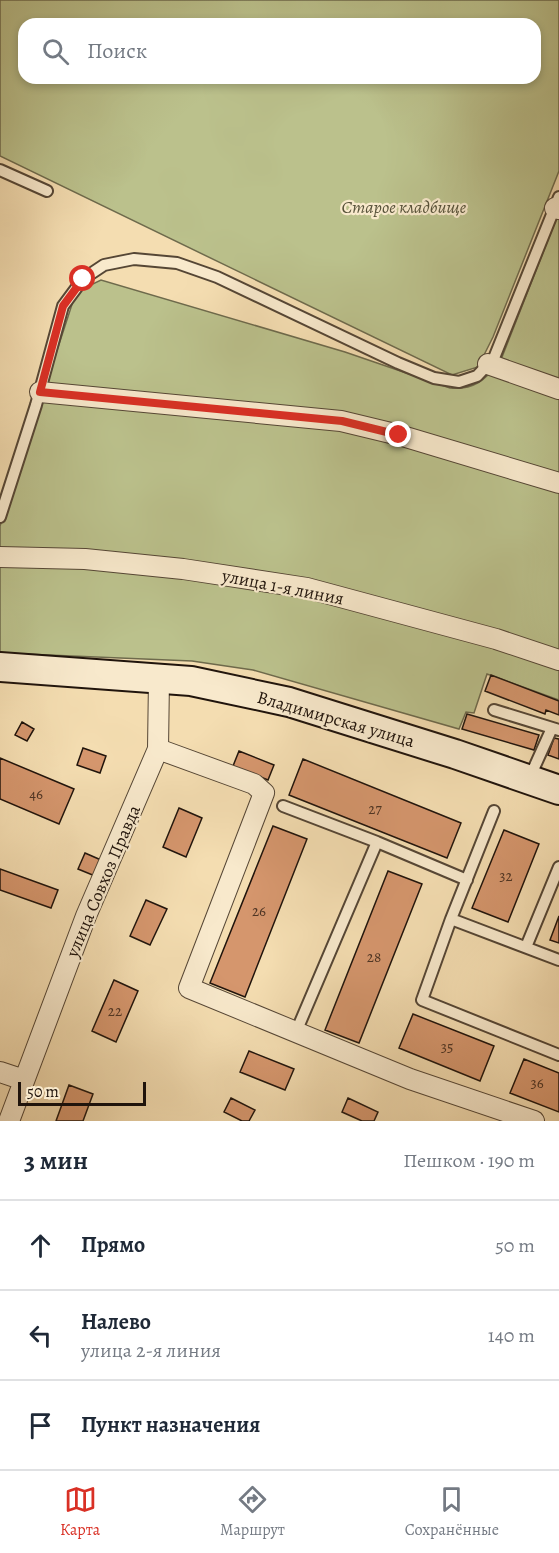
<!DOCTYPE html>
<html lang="ru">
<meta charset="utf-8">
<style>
body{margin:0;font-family:Alegreya,serif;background:#f6f6f7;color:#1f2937}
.scale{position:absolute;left:18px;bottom:15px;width:128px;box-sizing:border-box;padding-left:6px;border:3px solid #20140c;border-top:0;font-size:16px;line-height:21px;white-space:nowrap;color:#20140c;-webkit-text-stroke:4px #f8e9cc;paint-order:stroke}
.stop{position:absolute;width:18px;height:18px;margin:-14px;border:4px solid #d93025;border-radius:50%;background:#fff}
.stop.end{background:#d93025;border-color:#fff;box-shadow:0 2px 6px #0008}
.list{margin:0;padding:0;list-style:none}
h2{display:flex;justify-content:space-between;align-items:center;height:78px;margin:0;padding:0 24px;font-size:26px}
h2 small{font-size:20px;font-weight:400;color:#747a83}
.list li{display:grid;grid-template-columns:39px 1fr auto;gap:18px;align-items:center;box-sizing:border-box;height:90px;padding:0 24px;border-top:2px solid #e0e1e3}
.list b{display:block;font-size:22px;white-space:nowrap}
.list p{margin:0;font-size:20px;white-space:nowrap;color:#747a83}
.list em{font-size:20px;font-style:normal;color:#747a83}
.icon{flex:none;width:33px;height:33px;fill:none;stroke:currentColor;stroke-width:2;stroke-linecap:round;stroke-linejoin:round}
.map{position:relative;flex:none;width:559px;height:1121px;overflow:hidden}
.search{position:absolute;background:#fff;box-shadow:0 3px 9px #0003;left:18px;right:18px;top:18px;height:66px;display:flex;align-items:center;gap:15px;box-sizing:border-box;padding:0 21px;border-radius:18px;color:#747a83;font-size:22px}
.sheet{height:348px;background:#fff}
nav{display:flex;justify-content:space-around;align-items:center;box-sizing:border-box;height:84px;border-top:2px solid #e0e1e3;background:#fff;font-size:16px;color:#747a83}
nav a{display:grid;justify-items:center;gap:3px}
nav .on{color:#d93025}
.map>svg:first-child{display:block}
.green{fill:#bbc18c;stroke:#6e6a4c;stroke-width:1.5;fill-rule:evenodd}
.building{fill:#d5966d;stroke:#20140c;stroke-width:1.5}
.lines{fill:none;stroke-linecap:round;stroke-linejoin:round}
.lane-casing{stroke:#554635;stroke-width:14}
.street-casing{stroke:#554635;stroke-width:22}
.secondary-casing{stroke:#20140c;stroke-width:32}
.lane{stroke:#f8e9cc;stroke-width:10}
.street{stroke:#f8e9cc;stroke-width:20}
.secondary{stroke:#f8e9cc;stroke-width:28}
.route{stroke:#d93025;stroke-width:8}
.labels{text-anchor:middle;stroke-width:4.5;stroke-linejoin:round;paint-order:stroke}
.number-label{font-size:15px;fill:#4d3424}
.park-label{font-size:18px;font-style:italic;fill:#565139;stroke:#f8e9cc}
.street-label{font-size:18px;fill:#20140c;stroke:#f8e9cc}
</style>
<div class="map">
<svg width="559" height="1121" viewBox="0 0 559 1121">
<rect width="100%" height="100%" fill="#f4ddb1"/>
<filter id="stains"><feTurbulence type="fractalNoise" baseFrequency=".00333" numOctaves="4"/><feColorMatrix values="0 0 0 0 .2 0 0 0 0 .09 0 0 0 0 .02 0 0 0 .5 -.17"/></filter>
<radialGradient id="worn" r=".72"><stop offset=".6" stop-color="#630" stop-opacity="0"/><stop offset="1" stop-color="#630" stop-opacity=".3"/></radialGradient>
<!-- green -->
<path class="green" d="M0,0H559V171L493,337L478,367L452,375L0,156ZM24,24H535V78H24Z
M559,212V700L487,674L474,713L466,712L459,729L253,670L192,661L0,653V526L76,292L101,280L345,352L450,388C474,390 485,380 500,362Z"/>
<!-- building -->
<path class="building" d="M491,675L559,701V715L546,710L545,714L485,691Z
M467,714L539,735L534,750L462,729Z
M22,722L34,729L27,741L15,735Z
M554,738L559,739V759L548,755Z
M83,748L106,756L100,773L77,765Z
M239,751L274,765L268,780L233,766Z
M0,758L74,789L59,824L0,799Z
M303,759L461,823L447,858L289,795Z
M179,808L202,818L186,857L163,847Z
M273,826L307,839L245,997L210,983Z
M504,830L539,844L508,922L472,908Z
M85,853L101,860L95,876L78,869Z
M0,869L58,890L51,908L0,890Z
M388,871L422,884L359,1043L325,1030Z
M146,900L167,909L150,945L130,936Z
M559,916V943L550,940Z
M114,980L138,991L116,1042L92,1031Z
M413,1014L494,1046L480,1081L399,1048Z
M249,1051L294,1069L285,1090L240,1072Z
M524,1059L559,1073V1112L510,1093Z
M69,1085L93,1094L83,1121H56Z
M231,1098L255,1110L249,1121H242L224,1112Z
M348,1098L378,1112L374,1121H362L342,1112Z"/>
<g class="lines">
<defs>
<path id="lane" d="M0,170L47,191
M0,517L36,405L63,306L83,279L104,265L134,259L177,263L217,277L398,363L434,378L459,382L477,376L494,358L559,197
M494,710L559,730
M529,779L552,728
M283,806L377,842L467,880
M494,811L451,919L422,1000L559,1055
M451,919L559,960
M526,947L559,867
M296,1032L377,842"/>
<path id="street" d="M555,208L559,209
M488,364L559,389
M40,392L341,421L399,435L559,483
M0,557L85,559L183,569L307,588L496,639L559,660
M158,749L254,784L264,793L189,988L410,1079L534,1121
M0,1072L24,1080
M9,1121L86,916L158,749L159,679"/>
<path id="secondary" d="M0,667L191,681L289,702L455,754L559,790"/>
</defs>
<!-- lane casing -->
<use href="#lane" class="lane-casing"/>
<!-- street casing -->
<use href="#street" class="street-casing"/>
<!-- secondary casing -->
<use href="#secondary" class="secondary-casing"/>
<!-- lane -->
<use href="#lane" class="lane"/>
<!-- street -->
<use href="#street" class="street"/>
<!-- secondary -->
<use href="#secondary" class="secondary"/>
</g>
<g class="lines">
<!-- route -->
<path class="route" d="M83,279L63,306L40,392L342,421L399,435"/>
</g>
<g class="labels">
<!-- number labels -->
<g class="number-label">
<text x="36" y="799">46</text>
<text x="375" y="814">27</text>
<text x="506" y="881">32</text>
<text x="259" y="916">26</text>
<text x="374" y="962">28</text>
<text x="115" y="1016">22</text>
<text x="447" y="1052">35</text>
<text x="537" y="1088">36</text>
</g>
<!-- park labels -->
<g class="park-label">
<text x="404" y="213">Старое кладбище</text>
</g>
<!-- street labels -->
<g class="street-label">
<text transform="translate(283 587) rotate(11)" y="6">улица 1-я линия</text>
<text transform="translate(336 719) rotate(16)" y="6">Владимирская улица</text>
<text transform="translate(103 881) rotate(-67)" y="6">улица Совхоз Правда</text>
</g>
</g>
<rect width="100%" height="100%" filter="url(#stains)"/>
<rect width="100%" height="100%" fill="url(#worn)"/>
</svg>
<div class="scale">50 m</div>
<div class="stop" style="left:83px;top:279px"></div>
<div class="stop end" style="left:399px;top:435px"></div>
<div class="search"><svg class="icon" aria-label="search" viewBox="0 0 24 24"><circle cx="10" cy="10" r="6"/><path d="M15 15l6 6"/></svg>Поиск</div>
</div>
<section class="sheet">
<h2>3 мин<small>Пешком · 190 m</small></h2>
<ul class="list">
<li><svg class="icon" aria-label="ahead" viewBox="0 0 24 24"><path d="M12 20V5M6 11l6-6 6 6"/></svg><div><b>Прямо</b></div><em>50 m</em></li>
<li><svg class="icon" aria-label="left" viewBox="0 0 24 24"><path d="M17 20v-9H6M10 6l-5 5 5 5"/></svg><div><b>Налево</b><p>улица 2-я линия</p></div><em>140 m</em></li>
<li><svg class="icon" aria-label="arrive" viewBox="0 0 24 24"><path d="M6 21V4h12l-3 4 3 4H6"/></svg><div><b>Пункт назначения</b></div></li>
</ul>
</section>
<nav>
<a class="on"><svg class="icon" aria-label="map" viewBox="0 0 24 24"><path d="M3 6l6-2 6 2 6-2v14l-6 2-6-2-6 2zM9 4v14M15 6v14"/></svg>Карта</a>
<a><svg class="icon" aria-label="directions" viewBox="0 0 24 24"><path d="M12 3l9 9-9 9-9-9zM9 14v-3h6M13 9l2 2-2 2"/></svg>Маршрут</a>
<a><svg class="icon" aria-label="saved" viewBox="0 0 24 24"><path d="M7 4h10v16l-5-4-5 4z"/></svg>Сохранённые</a>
</nav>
